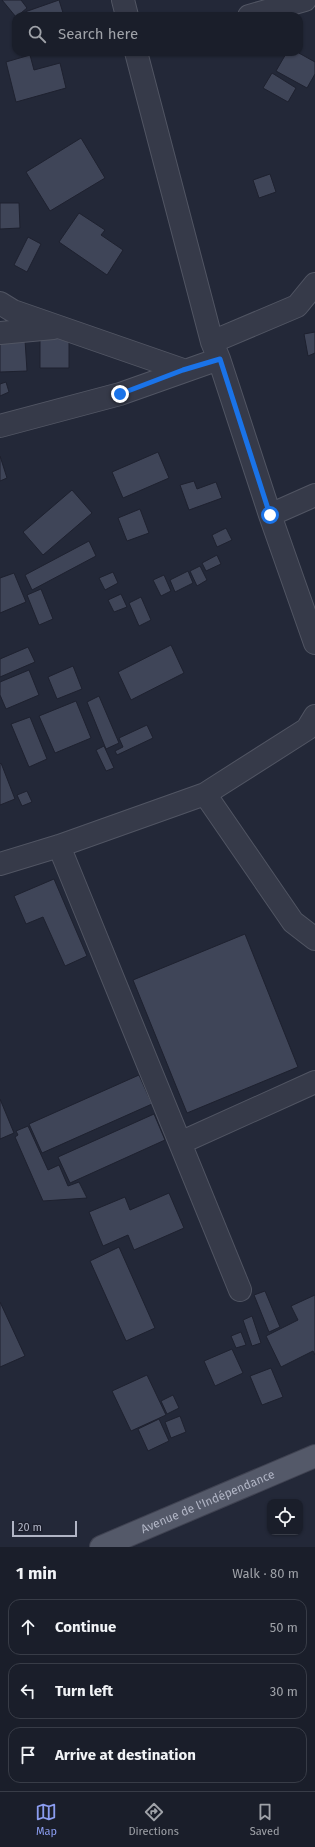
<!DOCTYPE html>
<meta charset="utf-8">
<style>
body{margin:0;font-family:"Fira Sans",sans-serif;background:#232732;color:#f1f3f6}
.controls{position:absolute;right:12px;bottom:12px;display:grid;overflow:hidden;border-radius:8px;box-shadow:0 1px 3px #0004}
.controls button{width:36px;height:36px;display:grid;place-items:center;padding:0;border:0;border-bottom:1px solid #383c47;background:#1a1e2a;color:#f1f3f6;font:20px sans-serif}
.scale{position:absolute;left:12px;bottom:10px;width:65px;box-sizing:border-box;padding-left:4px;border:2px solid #b1b5c5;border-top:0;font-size:11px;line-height:14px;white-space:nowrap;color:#b1b5c5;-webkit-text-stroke:3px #1c1f2d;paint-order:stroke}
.stop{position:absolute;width:12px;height:12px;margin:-9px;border:3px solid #1a73e8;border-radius:50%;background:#fff}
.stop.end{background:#1a73e8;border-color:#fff;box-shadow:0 1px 4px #0008}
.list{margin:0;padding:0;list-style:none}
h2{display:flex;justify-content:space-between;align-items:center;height:52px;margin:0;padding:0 16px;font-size:17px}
h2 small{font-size:13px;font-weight:400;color:#9fa2a8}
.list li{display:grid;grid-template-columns:26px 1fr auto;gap:12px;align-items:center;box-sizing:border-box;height:56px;margin:0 8px 8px;padding:0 8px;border:1px solid #383c47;border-radius:12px}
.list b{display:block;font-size:15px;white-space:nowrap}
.list em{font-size:13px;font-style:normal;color:#9fa2a8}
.icon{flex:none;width:22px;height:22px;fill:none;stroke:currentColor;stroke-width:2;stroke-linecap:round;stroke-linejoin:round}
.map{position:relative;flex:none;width:315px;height:1547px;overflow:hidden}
.search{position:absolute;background:#1a1e2a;box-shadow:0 1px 3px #0004;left:12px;right:12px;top:12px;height:44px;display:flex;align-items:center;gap:10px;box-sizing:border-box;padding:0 14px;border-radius:12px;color:#9fa2a8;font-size:15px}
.sheet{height:244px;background:#1a1e2a}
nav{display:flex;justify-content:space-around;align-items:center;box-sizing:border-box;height:56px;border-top:1px solid #383c47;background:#1a1e2a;font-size:11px;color:#9fa2a8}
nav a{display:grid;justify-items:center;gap:2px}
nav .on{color:#8b9df0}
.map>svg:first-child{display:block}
.building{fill:#3f4558;stroke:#1e212f}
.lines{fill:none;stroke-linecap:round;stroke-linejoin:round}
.minor-casing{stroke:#515563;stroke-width:24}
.major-casing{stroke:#404352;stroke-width:24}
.minor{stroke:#363a49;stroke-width:22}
.major{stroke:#545969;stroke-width:22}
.route{stroke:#1a73e8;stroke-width:5}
.labels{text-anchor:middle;stroke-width:3;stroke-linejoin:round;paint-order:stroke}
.street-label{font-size:12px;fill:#b1b5c5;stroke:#1c1f2d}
</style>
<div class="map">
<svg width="315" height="1547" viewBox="0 0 315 1547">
<rect width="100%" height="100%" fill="#232838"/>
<!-- building -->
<path class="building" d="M2,0H21L27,8L16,17Z
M59,0L64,16H23L22,13Z
M287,52H297L315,62V74L307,88L276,71Z
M30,55L34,70L60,63L66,88L16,102L6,62Z
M272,73L296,88L288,102L263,88Z
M81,138L105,178L50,211L26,172Z
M270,174L276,192L259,198L253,180Z
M0,203H19L20,228L0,229Z
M79,213L105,230L101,235L123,250L107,275L59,242Z
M28,237L41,244L27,272L14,265Z
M315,332V353L308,356L304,334Z
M69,337V368H40V338Z
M25,340L27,371L0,372V341Z
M6,382L9,392L0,396V384Z
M158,452L169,478L123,498L112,472Z
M0,456L7,478L0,481Z
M194,481L197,489L216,482L222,498L189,510L180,485Z
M72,490L92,513L43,555L23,532Z
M140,509L149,533L127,541L118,518Z
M226,528L232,540L217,547L212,535Z
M89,541L96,556L32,590L25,575Z
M217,555L221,564L206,571L202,563Z
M200,566L207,580L197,586L190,571Z
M188,571L193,583L175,592L170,580Z
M113,572L118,583L105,590L99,578Z
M14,573L26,602L0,613V578Z
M164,575L171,591L161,596L153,580Z
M41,589L53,619L39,625L27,595Z
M121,594L127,607L114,612L108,600Z
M141,597L151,620L139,626L129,603Z
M171,645L184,673L131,700L118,672Z
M28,647L35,662L0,677V659Z
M73,666L82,689L57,699L48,677Z
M29,670L39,695L6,709L0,695V682Z
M99,696L119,743L106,749L87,702Z
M76,701L91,738L55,753L39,716Z
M30,717L47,759L29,767L11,724Z
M147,725L153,738L117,755L115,751L123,747L119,738Z
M104,746L114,768L106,771L96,750Z
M1,763L15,799L0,805V764Z
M27,791L32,802L22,806L17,795Z
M54,879L87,956L65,966L43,917L26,924L14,896Z
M245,934L298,1067L187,1113L133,980Z
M139,1075L152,1104L42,1153L29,1124Z
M0,1099L14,1133L0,1139Z
M154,1114L165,1140L70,1183L58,1157Z
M28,1126L48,1170L59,1165L68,1186L79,1182L87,1198L43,1201L15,1137L18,1135L16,1131Z
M169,1193L184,1228L134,1250L128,1235L103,1246L89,1212L125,1197L130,1210Z
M119,1247L155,1328L126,1341L90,1261Z
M265,1291L280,1327L269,1332L254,1295Z
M315,1295V1355L313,1351L281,1367L266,1336L298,1320L291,1306Z
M0,1302L25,1356L0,1367Z
M252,1316L261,1343L252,1346L243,1320Z
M241,1332L246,1345L236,1348L231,1336Z
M232,1349L243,1373L215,1386L204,1361Z
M271,1368L283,1397L262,1405L250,1376Z
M147,1375L166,1415L131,1431L112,1391Z
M173,1395L179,1408L167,1414L161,1401Z
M180,1416L186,1432L171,1438L165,1422Z
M159,1419L169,1441L148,1451L138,1429Z"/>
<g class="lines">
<defs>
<path id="minor" d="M123,0L127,16
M249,16L305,0
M136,52L212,342L219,359L270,515L315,643
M0,303L13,311L183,370
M0,333L53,328
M212,342L297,306L315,284
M0,426L120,394L219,359
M270,515L315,495
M205,794L293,922L315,939
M59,846L240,1290
M0,864L59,846L205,794L307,729L315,716
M180,1143L315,1082"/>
<g id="major">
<path id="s1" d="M101,1547L315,1456"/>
</g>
</defs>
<!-- minor casing -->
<use href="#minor" class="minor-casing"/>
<!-- major casing -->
<use href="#major" class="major-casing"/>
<!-- minor -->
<use href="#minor" class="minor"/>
<!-- major -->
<use href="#major" class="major"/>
</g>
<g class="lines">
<!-- route -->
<path class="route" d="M120,394L183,370L220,359L270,515"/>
</g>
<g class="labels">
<!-- street labels -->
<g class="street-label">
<text dy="4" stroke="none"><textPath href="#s1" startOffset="116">Avenue de l'Indépendance</textPath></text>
</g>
</g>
</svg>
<div class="controls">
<button><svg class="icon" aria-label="locate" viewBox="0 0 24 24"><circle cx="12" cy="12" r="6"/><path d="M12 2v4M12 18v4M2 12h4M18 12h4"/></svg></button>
</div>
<div class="scale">20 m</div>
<div class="stop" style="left:270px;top:515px"></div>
<div class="stop end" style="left:120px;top:394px"></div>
<div class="search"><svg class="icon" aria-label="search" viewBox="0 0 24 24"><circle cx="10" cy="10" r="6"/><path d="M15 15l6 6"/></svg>Search here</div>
</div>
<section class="sheet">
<h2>1 min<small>Walk · 80 m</small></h2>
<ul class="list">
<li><svg class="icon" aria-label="ahead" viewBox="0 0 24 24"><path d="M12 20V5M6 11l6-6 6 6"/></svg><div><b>Continue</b></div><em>50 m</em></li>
<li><svg class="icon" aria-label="left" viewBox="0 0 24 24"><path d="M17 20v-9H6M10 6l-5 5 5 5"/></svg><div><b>Turn left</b></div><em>30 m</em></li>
<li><svg class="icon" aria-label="arrive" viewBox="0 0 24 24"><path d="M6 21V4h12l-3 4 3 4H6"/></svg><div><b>Arrive at destination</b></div></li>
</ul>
</section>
<nav>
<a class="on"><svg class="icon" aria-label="map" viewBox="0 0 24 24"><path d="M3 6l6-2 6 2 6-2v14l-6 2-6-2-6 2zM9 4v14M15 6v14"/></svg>Map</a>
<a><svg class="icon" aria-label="directions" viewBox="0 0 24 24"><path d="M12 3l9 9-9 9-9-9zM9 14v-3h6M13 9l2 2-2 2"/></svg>Directions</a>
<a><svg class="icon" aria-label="saved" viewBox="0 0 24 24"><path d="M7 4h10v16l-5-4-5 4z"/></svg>Saved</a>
</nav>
